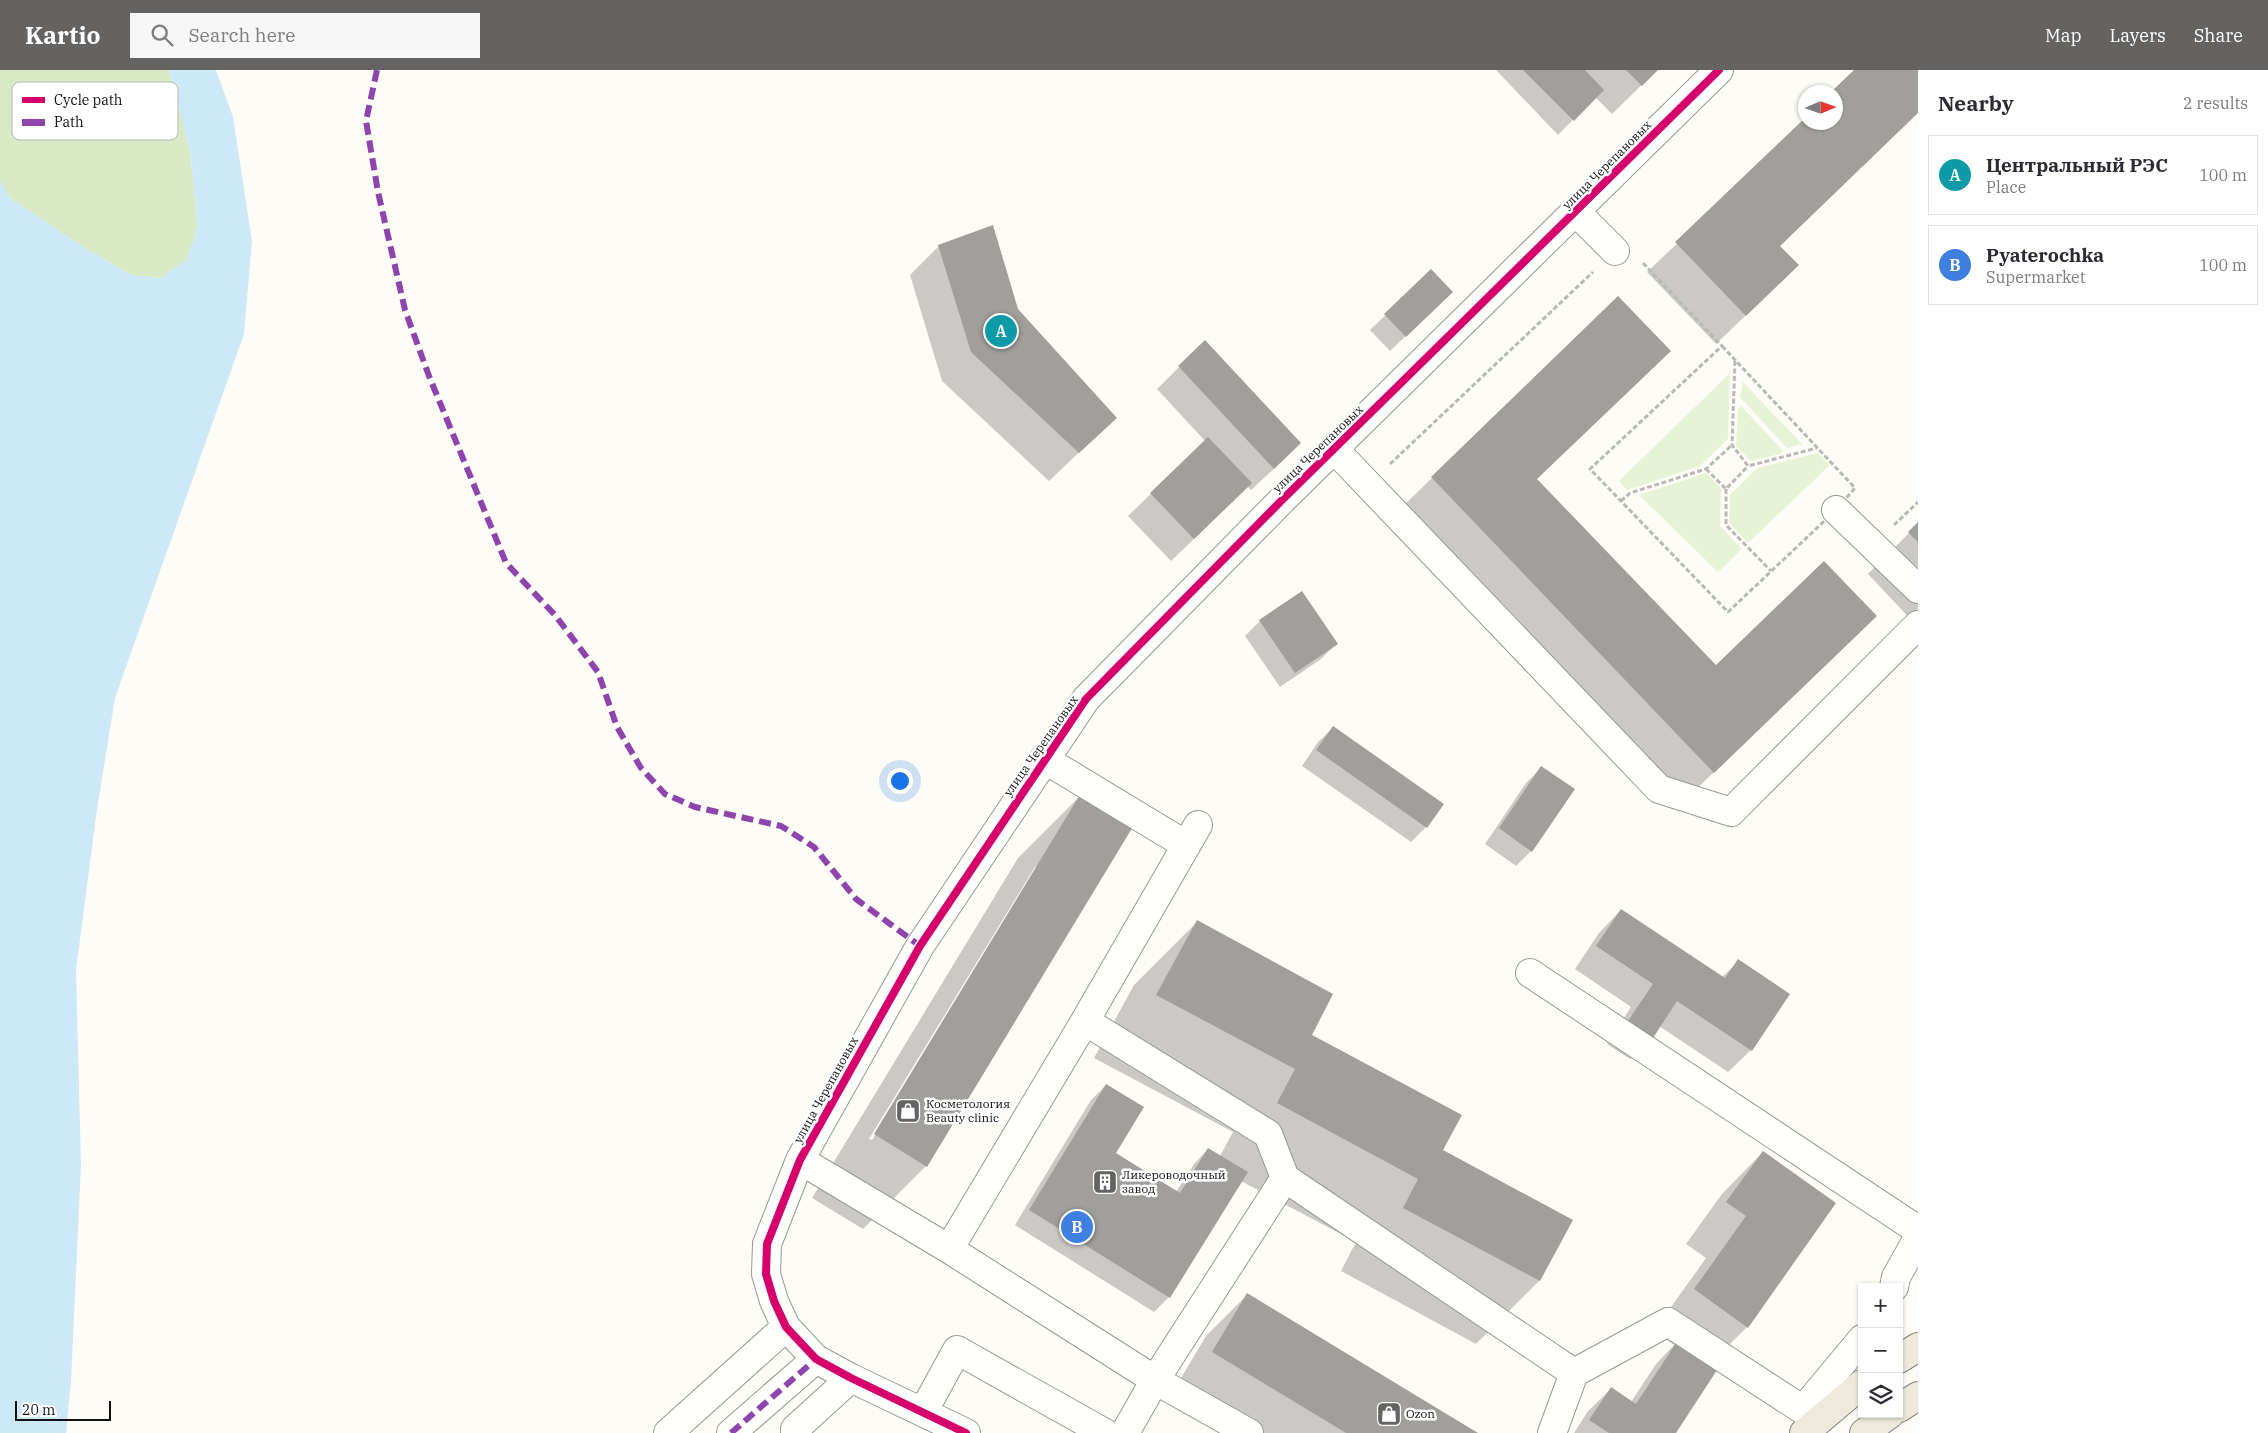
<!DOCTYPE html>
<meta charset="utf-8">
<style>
body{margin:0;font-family:"IBM Plex Serif",serif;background:#f7f7f7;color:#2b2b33}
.controls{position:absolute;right:15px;bottom:15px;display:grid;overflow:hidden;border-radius:0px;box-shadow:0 1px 4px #0004}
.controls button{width:45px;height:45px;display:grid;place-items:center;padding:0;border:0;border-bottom:1px solid #e1e1e2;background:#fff;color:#2b2b33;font:25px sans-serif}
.compass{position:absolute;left:1798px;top:15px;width:45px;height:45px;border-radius:50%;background:#fff;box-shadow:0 1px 4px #0004;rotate:88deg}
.scale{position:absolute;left:15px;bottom:12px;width:96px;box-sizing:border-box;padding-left:5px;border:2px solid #111;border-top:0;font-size:14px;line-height:18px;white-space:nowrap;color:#111;-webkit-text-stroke:4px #fff;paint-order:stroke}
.you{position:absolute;left:899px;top:710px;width:18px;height:18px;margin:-12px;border:4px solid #fff;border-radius:50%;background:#1a73e8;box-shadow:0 0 0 8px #1a73e833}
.badge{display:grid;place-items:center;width:32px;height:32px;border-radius:50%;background:#646362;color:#fff;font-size:16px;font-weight:700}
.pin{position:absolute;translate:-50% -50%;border:2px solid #fff;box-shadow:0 1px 5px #0006}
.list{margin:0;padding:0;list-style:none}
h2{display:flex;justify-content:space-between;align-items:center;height:65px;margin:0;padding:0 20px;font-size:21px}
h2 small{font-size:16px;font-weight:400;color:#7c7c81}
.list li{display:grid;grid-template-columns:32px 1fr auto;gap:15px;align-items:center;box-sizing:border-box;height:80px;margin:0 10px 10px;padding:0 10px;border:1px solid #e1e1e2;border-radius:0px}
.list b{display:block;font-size:19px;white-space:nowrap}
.list p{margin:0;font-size:16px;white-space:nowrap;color:#7c7c81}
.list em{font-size:16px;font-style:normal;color:#7c7c81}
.icon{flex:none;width:28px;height:28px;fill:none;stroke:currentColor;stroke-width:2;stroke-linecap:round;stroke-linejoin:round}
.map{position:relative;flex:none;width:1918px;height:1363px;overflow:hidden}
header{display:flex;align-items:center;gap:30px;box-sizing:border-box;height:70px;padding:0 25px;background:#646362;color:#fff}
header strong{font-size:24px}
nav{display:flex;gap:28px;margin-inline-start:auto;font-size:18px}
.search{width:350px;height:45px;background:#f7f7f7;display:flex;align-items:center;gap:12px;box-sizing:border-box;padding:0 18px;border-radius:0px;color:#7c7c81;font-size:19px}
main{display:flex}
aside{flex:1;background:#fff}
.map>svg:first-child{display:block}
.green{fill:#e7f3d7}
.forest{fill:#d8eac5}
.water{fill:#cde8f7}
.shadow{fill:#0003;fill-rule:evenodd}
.building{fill:#a19f9c}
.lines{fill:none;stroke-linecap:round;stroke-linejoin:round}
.minor-casing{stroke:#979795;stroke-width:30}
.major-casing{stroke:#858482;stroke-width:30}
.path{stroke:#b9b9b8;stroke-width:3;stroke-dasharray:5 2.5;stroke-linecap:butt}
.minor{stroke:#fffffe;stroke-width:28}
.major{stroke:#ede9dc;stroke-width:28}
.quiet{stroke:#8e44ad;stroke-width:6;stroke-dasharray:12 6;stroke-linecap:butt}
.cycleway-casing{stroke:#fff;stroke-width:11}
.cycleway{stroke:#d6006c;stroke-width:8}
.labels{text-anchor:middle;stroke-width:5;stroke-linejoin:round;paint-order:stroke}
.street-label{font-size:12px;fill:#111;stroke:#fff}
.poi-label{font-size:12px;fill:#111;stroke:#fff;text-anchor:start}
.key{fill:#fff;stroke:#b8b8b8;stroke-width:1}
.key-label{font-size:14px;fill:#111}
</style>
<header>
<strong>Kartio</strong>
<div class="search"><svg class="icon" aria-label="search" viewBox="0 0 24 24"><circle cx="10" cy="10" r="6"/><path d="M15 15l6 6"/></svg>Search here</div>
<nav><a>Map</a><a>Layers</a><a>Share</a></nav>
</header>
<main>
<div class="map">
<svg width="1918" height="1363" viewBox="0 0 1918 1363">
<rect width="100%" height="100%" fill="#fdfcf7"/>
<!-- green -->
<path class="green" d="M1730,303L1728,369L1700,396L1627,420L1619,411Z
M1743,312L1802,374L1787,378L1740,327Z
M1741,336L1783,381L1780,384L1751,391L1736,376L1738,339Z
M1818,383L1830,395L1748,473L1729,453L1730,425L1757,398Z
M1706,403L1721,418L1720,456L1742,479L1718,502L1639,425Z"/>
<!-- forest -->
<path class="forest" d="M0,0H169L190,81L198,157L187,189L161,208L131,205L80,175L10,128L0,111Z"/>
<!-- water -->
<path class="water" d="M169,0H216L233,47L252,171L244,264L115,628L97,739L76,900L81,1095L71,1311L66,1363H0V111L10,128L80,175L131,205L161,208L187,189L198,157L190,81Z"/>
<!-- shadow -->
<path class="shadow" d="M1496,0H1657L1612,44L1595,27L1558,65Z
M1856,0H1918V42L1779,177L1768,224L1716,274L1647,202L1806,52H1836V22H1833Z
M939,176L1017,240L1115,348L1049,411L942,311L910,205Z
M1431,201L1436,237L1390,281L1370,260Z
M1179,297L1277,396L1251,420L1248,417L1171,491L1128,446L1205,371L1157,319Z
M1432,408L1536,410L1716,597L1846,575L1684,731L1402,437Z
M1918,454V557L1868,504Z
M1260,551L1336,574L1321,589L1280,617L1245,566Z
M1333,658L1426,757L1411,772L1302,696L1318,672Z
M1541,698L1531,781L1516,796L1485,774L1526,713Z
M1081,725L926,1096L863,1159L812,1128L1018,788ZM1035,797H1038L872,1070L869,1069Z
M1621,840L1722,907L1739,891L1751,980L1728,1002L1659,956L1652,967L1630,989L1607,974L1631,937L1575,899L1599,863Z
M1197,852L1310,965L1441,1080L1571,1150L1539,1211L1476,1274L1341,1201L1356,1172L1241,1111L1169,1227L1154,1242L1015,1155L1091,1030L1106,1015L1114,1083L1176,1122L1194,1094L1208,1079L1220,1086L1233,1062L1094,988L1134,915Z
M1763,1082L1747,1257L1711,1293L1675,1363H1574L1588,1341L1611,1319L1631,1332L1656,1294L1674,1275L1654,1261L1706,1188L1686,1174L1722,1124Z
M1247,1225L1476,1363H1237L1172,1323L1206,1266Z"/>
<!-- building -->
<path class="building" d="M1523,0H1585L1604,20L1574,51Z
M1626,0H1658L1642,16Z
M1854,0H1918V43L1780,176L1799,195L1746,246L1675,172L1806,47V52H1836V22H1831Z
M993,155L1018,239L1117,348L1079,383L971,282L938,175Z
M1431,199L1453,222L1406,267L1384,244Z
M1618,226L1671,281L1537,409L1716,595L1824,491L1877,546L1714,703L1431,407Z
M1205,270L1301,373L1274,399L1178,296Z
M1208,367L1252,413L1194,469L1150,423Z
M1918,452V472L1908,462Z
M1302,521L1338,574L1295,603L1259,550Z
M1333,656L1444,734L1427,758L1316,680Z
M1541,696L1575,719L1532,782L1499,758Z
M1081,723L1134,755L927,1097L874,1064Z
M1621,839L1725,908L1738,889L1790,924L1752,981L1677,931L1653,968L1628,951L1653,914L1596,876Z
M1197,850L1333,924L1312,965L1462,1045L1443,1080L1573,1150L1540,1211L1403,1138L1418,1109L1277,1033L1295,999L1156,925Z
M1106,1014L1144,1037L1116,1083L1180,1123L1208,1078L1248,1102L1170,1228L1029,1140Z
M1763,1081L1836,1133L1748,1258L1694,1219L1746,1146L1726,1132Z
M1247,1223L1478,1363H1346L1212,1282Z
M1678,1270L1719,1297L1676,1363H1609L1589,1350L1611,1317L1636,1334Z"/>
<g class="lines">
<defs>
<path id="minor" d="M1576,142L1615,181
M1334,379L1659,719L1731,742L1918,555
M1836,440L1918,519
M1044,689L1186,775
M1530,903L1918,1160
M1085,951L1268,1064L1285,1108L1574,1303L1668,1252L1803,1340L1816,1352
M800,1090L949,1179L1155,1310L1249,1363
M949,1179L1085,951L1198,755
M1894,1217L1896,1207L1918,1168
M1803,1340L1862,1269
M923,1342L957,1280L1105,1363
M668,1363L786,1257
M731,1363L816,1289
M795,1363V1359L851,1308
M966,1363L851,1308L816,1289L786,1257L774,1231L766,1204L767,1174L800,1090L920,876L1086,629L1282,430L1719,0
M1125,1363L1155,1310L1285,1108
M1552,1363L1574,1303"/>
<path id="major" d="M1899,1289L1918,1277
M1899,1338L1918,1326
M1804,1363L1862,1314
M1864,1363L1890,1344"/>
</defs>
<!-- minor casing -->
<use href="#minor" class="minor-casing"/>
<!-- major casing -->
<use href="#major" class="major-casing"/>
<!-- path -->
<path class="path" d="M1643,193L1722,276
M1722,276L1855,418L1836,440L1728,542L1590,399Z
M1735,291L1732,375L1748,396L1817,378
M1390,394L1593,202
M1706,399L1726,419L1748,396
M1726,419V455L1771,501
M1621,431L1630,423L1706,399L1732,375
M1894,455L1918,432"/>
<!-- minor -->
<use href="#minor" class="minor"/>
<!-- major -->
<use href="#major" class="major"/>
<!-- quiet -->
<path class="quiet" d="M377,0L366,51L378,122L405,240L429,306L506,493L555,545L598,602L617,657L641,698L665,724L695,737L781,756L814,777L856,829L920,876
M731,1363L816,1289"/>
<defs>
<path id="cycleway" d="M966,1363L851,1308L816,1289L786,1257L774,1231L766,1204L767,1174L800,1090L920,876L1086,629L1282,430L1719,0"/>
</defs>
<!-- cycleway casing -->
<use href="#cycleway" class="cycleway-casing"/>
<!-- cycleway -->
<use href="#cycleway" class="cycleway"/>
</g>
<!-- icons -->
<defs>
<symbol id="shop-square" viewBox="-11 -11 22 22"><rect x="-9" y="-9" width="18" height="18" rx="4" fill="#646362" stroke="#fff"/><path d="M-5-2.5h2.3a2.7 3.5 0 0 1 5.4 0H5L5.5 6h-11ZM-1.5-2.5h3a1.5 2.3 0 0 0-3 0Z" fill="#fff"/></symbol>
<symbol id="building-square" viewBox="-11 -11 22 22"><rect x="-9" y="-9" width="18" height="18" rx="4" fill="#646362" stroke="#fff"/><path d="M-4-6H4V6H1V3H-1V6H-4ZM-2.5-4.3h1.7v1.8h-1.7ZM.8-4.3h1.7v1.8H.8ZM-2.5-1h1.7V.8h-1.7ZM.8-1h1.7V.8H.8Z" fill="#fff"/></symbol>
</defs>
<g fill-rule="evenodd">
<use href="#shop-square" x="894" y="1027" width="28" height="28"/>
<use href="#building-square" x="1091" y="1098" width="28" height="28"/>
<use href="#shop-square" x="1375" y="1330" width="28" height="28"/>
</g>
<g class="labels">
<!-- street labels -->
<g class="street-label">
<text transform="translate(1607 95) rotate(-45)" y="4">улица Черепановых</text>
<text transform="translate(1318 379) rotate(-44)" y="4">улица Черепановых</text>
<text transform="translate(1041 676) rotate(-55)" y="4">улица Черепановых</text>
<text transform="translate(826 1020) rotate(-61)" y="4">улица Черепановых</text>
</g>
<!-- poi labels -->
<g class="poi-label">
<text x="926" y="1038">Косметология<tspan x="926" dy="14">Beauty clinic</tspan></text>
<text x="1122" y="1109">Ликероводочный<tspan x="1122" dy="14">завод</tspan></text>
<text x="1406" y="1348">Ozon</text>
</g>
</g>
<!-- legend -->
<rect x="12" y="12" width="166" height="58" rx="8" class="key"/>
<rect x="22" y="27" width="23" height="6" fill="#d6006c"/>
<rect x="22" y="49" width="23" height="7" fill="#8e44ad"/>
<g class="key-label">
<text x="54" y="35">Cycle path</text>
<text x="54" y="57">Path</text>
</g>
</svg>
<div class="controls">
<button>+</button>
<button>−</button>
<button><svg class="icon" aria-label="layers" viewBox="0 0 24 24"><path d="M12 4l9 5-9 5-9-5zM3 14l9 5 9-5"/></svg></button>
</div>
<svg class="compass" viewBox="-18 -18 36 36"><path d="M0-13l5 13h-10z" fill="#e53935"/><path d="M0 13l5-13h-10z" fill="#7c7c81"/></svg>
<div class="scale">20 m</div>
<div class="you"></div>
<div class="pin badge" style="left:1001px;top:261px;background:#0f9aa8">A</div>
<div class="pin badge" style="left:1077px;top:1157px;background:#3f7fe0">B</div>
</div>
<aside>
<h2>Nearby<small>2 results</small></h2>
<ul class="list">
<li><span class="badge" style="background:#0f9aa8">A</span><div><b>Центральный РЭС</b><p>Place</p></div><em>100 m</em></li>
<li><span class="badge" style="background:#3f7fe0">B</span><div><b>Pyaterochka</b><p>Supermarket</p></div><em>100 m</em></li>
</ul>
</aside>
</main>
